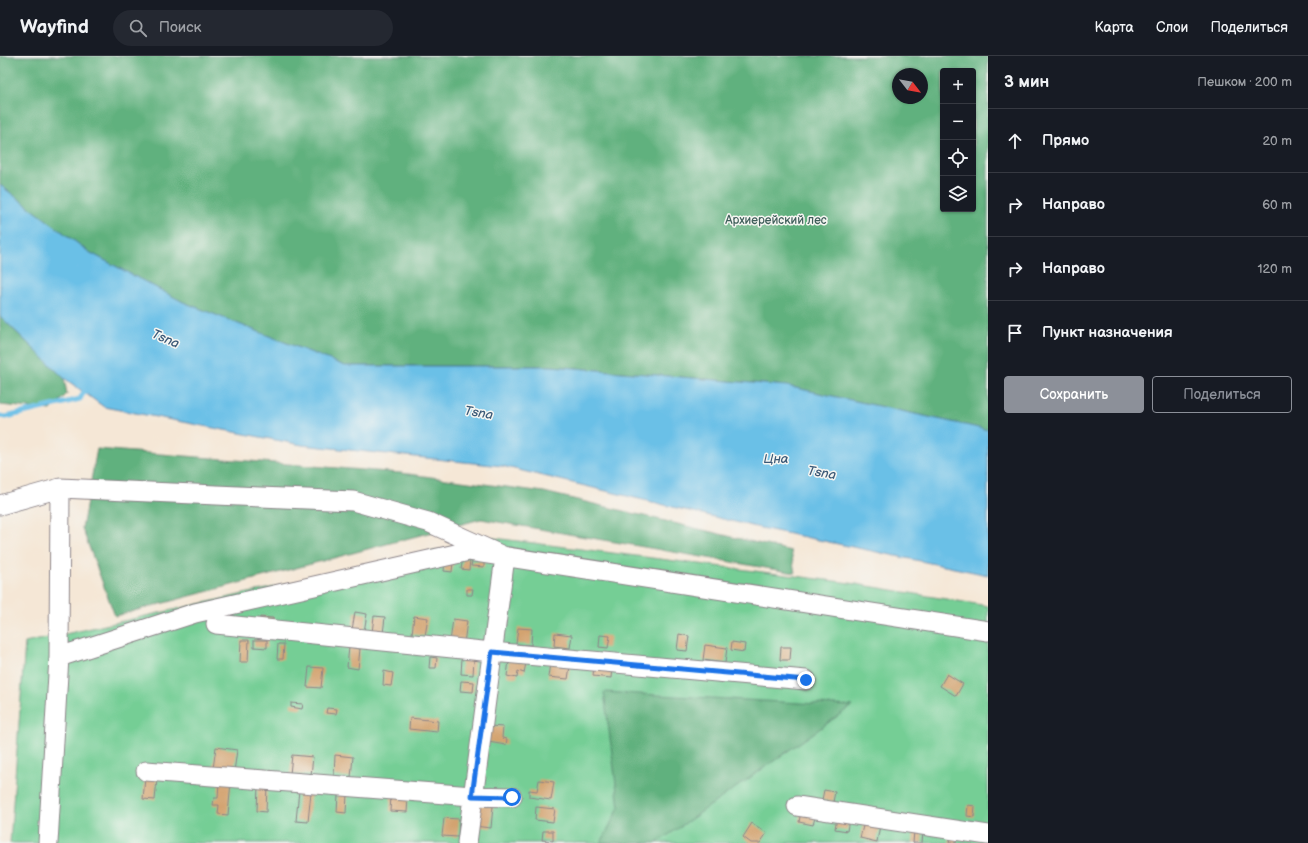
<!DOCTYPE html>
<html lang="ru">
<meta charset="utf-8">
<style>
body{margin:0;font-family:"Balsamiq Sans",sans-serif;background:#242831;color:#f1f3f6}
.controls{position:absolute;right:12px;top:12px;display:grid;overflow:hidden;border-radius:4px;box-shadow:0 1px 3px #0004}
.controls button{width:36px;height:36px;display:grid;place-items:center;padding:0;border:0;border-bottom:1px solid #363941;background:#171b24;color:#f1f3f6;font:20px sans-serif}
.compass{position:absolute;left:892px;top:12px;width:36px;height:36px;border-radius:50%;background:#171b24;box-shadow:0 1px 3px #0004;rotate:121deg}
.stop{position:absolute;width:12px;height:12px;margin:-9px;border:3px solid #1a73e8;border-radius:50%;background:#fff}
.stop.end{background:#1a73e8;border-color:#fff;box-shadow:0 1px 4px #0008}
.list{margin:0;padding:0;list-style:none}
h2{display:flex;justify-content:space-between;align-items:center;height:52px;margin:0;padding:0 16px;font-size:17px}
h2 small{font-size:13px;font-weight:400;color:#9ea1a6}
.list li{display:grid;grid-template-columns:26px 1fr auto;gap:12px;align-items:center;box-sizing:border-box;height:64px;padding:0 16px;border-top:1px solid #363941}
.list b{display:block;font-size:15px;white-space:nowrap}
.list em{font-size:13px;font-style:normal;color:#9ea1a6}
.actions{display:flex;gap:8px;padding:12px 16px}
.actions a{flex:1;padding:9px 0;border:1px solid #8c9099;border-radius:4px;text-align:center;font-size:14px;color:#8c9099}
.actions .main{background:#8c9099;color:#fff}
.icon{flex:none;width:22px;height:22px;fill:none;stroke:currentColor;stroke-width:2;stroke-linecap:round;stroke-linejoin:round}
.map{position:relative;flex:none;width:988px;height:787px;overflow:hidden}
header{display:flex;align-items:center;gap:24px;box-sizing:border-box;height:56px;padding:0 20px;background:#171b24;border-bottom:1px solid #363941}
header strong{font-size:19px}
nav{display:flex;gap:22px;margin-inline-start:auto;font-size:14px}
.search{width:280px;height:36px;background:#242831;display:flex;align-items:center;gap:10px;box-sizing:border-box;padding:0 14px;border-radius:22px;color:#9ea1a6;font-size:15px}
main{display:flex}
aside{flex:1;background:#171b24}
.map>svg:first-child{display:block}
.green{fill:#75ce95;stroke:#4c7868}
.forest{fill:#60b17e;stroke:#416a5c;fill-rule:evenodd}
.water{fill:#6ac0e7;stroke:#467191}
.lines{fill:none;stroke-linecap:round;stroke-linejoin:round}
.stream{stroke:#6ac0e7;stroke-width:5}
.building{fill:#d3a370}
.minor-casing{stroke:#8c8488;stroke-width:21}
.minor{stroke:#fff;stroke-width:19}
.route{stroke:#1a73e8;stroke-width:5}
.labels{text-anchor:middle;stroke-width:3;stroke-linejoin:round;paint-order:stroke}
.park-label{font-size:12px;fill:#3f5e5a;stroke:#f6f6f2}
.water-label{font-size:13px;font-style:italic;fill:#3b5977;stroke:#f6f6f2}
</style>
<header>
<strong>Wayfind</strong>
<div class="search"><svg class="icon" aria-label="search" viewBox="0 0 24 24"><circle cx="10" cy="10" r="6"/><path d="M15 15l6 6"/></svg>Поиск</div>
<nav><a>Карта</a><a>Слои</a><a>Поделиться</a></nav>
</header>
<main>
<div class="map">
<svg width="988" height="787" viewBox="0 0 988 787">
<rect width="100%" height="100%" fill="#f6f6f2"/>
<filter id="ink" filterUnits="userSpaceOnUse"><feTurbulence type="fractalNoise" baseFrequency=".025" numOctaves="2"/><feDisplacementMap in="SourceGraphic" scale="8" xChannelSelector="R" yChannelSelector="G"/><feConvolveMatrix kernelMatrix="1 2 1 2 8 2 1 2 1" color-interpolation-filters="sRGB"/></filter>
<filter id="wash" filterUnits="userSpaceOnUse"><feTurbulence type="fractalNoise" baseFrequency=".012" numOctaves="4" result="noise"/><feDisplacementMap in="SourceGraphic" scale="16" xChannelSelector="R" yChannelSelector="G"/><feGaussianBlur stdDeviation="0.9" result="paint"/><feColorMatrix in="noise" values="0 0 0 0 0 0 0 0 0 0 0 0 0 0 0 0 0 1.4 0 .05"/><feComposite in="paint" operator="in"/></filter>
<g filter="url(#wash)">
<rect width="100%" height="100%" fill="#f5e7d6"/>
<!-- green -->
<path class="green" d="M494,482L850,527L988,550V787H10L25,587Z"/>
<!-- forest -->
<path class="forest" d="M0,0H988V374L787,330L551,310H345L183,246L89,196L0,129ZM943,15H973V153H943ZM898,18H922V42H898Z
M0,260L64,322L67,338L51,354L0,349Z
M97,393L401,417L544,436L791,495L795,517L481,463L115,560L82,472Z
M604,636L852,650L657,787H601L619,751Z"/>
<!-- water -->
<path class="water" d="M0,129L89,196L183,246L345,310H551L787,330L988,374V519L756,471L502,410L302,389L104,351L64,322L0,260Z"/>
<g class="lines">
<!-- stream -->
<path class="stream" d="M0,360L6,361L80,343L87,330"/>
</g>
<g id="blocks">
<!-- building -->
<path class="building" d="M463,502L470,503L469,514L461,513Z
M445,505L453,506L452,516L444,515Z
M472,505H484V511L471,510Z
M467,533H473L472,539H467Z
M355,556L367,558L364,576L352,574Z
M374,560L385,561L383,578L372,577Z
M414,560L428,562L425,580L412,578Z
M260,561L273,562V572H259Z
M453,563L467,565L464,588L450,586Z
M518,572L532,573L531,589L516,588Z
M555,577L572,579L570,592L554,590Z
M679,578L689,580L687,595L677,594Z
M600,579L610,580L608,592L599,591Z
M241,584H249L248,606H240Z
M254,584H267V592L254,591Z
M732,586L745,588L744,596L731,594Z
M278,588H284L283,603H277Z
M705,589L727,592L725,607L703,604Z
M349,591L360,593L358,613L347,611Z
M781,591H791L790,604H780Z
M430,601L437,602L436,612H429Z
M462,602L474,603L473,619L461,618Z
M509,604L526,607L524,617L518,615L517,622L507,620Z
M550,607L570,610L568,623L548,621Z
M594,609L612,611L611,622L593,620Z
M309,611L323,612L321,632L307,631Z
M384,615L393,617L391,630L383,629Z
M947,618L963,628L956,640L940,630Z
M461,625L474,626L473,636L460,635Z
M291,647L303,648L302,653L291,651Z
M327,652L337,653L336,658L326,657Z
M410,662L438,665L437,676L409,673Z
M490,670L503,671L502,682L507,683L506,689L488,686Z
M216,691L237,694L234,716L213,713Z
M292,699L313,701L311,719L290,718Z
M335,699L353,701L351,721L334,720Z
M145,722L157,723L155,744L143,743Z
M539,724L554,726L551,744L529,741V734L537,735Z
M219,726H231L228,759L218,758L219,749H213L214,742H218Z
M258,729H267L266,756L257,755Z
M299,734L311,736L308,766L296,765Z
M824,734L835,736L833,746L822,744Z
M338,738H347L346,757L337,756Z
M391,740L408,742L407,756L390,755Z
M476,748L493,750L491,772L474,770Z
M968,749L975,750L974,761L967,760Z
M536,751L555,753L553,766L535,764Z
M801,755L816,758L813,769L799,766Z
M444,762L459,763L458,781L442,780Z
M837,762L849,763L847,775L835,773Z
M864,766L880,769L877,786L860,782Z
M752,767L767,777L760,787H751L743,781Z
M543,775H553V785L542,784Z
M914,775L923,776L922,787H913Z
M950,782L957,783L956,787H949Z"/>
</g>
</g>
<g filter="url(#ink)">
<use href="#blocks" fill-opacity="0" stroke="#8c8488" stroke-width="1"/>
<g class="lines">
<defs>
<path id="minor" d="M0,449L60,432L353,445L428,466L505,501L467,787
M216,568L492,596L806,624
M59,601L60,432
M146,715L472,740L512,741
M797,750L988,779
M48,787L59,601L195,557L469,495L988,575"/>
</defs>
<!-- minor casing -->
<use href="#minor" class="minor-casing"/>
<!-- minor -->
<use href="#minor" class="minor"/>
</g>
</g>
<g class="lines" filter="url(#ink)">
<!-- route -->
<path class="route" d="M512,741L472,740L492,596L806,624"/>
</g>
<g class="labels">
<!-- park labels -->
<g class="park-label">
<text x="776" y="168">Архиерейский лес</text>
</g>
<!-- water labels -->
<g class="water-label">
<text transform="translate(166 282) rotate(23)" y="5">Tsna</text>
<text transform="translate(479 356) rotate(10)" y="5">Tsna</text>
<text x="776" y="407">Цна</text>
<text transform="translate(822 416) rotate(10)" y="5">Tsna</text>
</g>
</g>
</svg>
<div class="controls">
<button>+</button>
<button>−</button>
<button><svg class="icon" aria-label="locate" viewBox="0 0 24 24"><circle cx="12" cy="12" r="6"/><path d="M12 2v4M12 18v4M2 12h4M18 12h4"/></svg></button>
<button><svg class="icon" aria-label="layers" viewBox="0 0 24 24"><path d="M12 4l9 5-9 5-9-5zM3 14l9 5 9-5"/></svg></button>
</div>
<svg class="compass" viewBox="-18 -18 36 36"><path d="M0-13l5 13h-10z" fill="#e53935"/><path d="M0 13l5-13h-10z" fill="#9ea1a6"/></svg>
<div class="stop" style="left:512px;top:741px"></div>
<div class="stop end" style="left:806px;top:624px"></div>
</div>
<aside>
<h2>3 мин<small>Пешком · 200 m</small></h2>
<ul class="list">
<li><svg class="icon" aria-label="ahead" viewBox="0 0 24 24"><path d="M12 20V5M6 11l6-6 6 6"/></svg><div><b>Прямо</b></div><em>20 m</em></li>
<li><svg class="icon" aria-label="right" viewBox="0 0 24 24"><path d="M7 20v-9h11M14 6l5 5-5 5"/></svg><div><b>Направо</b></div><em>60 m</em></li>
<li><svg class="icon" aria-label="right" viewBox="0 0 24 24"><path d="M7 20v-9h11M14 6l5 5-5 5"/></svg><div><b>Направо</b></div><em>120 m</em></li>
<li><svg class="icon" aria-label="arrive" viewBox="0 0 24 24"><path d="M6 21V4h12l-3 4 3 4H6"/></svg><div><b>Пункт назначения</b></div></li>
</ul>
<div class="actions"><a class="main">Сохранить</a><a>Поделиться</a></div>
</aside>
</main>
